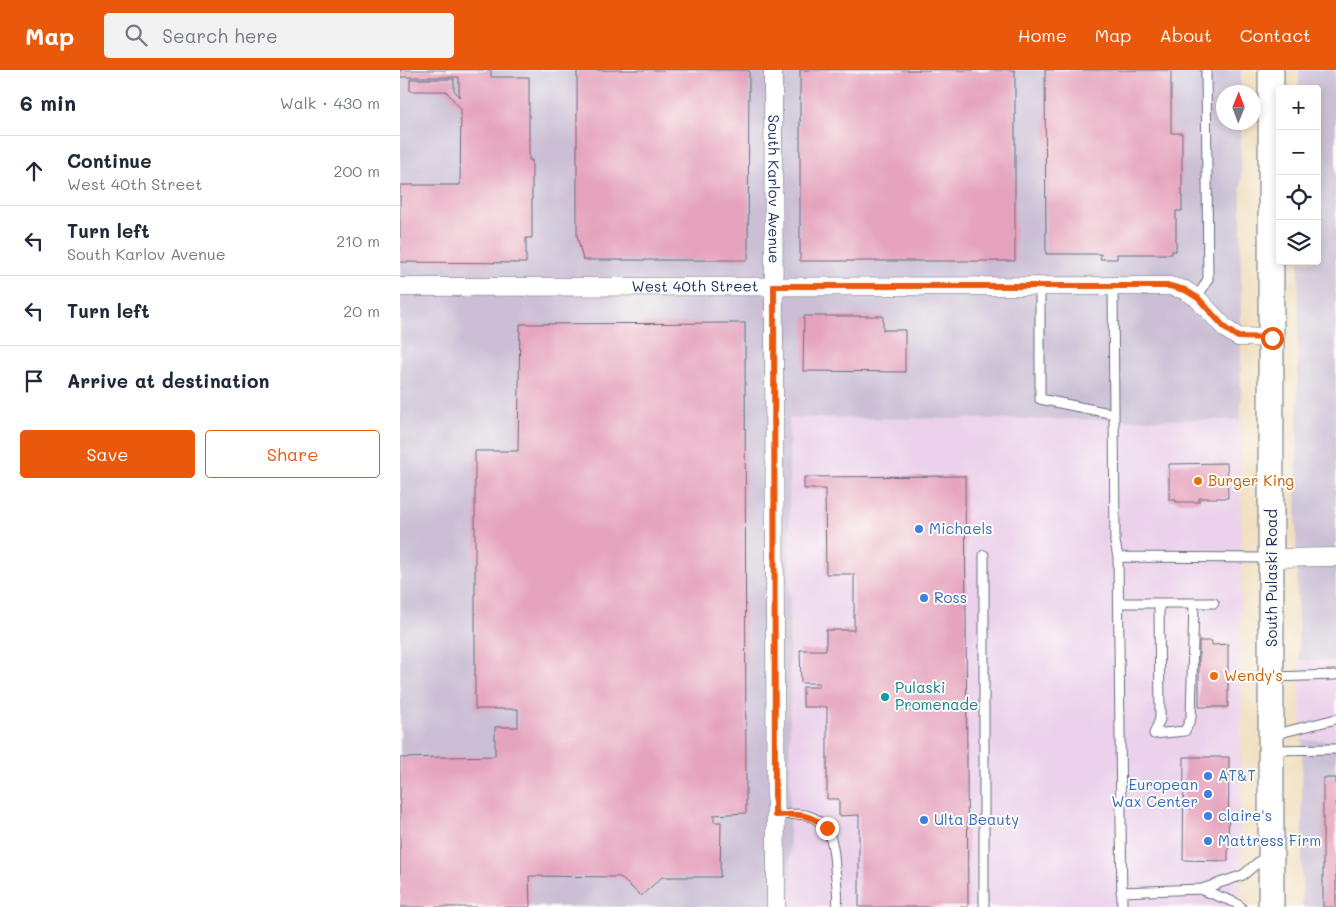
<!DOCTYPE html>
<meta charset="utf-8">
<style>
body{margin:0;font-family:Mali,sans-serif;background:#f2f2f3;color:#1f2937}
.controls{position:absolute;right:15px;top:15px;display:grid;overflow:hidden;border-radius:5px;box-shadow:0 2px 8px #0003}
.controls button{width:45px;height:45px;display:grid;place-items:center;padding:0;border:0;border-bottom:1px solid #e0e1e3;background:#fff;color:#1f2937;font:25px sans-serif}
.compass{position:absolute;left:816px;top:15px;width:45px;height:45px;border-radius:50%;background:#fff;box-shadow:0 2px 8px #0003;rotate:1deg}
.stop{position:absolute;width:15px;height:15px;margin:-11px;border:4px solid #ea580c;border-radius:50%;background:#fff}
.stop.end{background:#ea580c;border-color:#fff;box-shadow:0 1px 5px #0008}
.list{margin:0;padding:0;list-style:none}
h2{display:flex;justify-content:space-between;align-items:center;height:65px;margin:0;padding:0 20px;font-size:21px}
h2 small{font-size:16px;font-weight:400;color:#747a83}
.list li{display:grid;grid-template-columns:32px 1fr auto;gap:15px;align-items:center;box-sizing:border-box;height:70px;padding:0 20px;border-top:1px solid #e0e1e3}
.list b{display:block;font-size:19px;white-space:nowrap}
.list p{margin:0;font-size:16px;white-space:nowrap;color:#747a83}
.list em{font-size:16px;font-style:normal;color:#747a83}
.actions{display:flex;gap:10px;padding:15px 20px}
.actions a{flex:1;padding:11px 0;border:1px solid #ea580c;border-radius:5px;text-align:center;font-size:18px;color:#ea580c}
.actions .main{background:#ea580c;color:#fff}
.icon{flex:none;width:28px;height:28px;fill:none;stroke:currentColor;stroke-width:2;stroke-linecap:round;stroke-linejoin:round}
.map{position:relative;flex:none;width:936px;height:837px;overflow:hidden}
header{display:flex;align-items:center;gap:30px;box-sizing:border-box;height:70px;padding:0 25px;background:#ea580c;color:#fff}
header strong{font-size:24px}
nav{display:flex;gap:28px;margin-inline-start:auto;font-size:18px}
.search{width:350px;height:45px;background:#f2f2f3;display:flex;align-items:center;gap:12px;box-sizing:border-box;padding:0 18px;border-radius:5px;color:#747a83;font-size:19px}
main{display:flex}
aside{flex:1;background:#fff}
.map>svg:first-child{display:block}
.built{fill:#ebd1eb}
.industrial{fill:#cbbfd5}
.building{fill:#e5a3bd}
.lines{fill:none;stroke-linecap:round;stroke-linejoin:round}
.lane-casing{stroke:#666c7f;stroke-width:11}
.street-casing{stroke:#666c7f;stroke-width:19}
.secondary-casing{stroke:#666c7f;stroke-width:27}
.lane{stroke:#fff;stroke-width:9}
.street{stroke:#fff;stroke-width:18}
.secondary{stroke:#fff;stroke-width:25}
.route{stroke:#ea580c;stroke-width:6}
.food-dot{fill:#e8710a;stroke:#fdfcf7;stroke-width:2}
.shop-dot{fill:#3f7fe0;stroke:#fdfcf7;stroke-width:2}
.culture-dot{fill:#0f9aa8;stroke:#fdfcf7;stroke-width:2}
.labels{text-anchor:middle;stroke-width:4;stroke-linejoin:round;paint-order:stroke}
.street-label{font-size:15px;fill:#1b2f5e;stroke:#fdfcf7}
.food-label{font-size:15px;fill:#c56008;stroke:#fdfcf7;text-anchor:start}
.shop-label{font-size:15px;fill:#366cbe;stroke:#fdfcf7;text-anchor:start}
.culture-label{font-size:15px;fill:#0d838f;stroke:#fdfcf7;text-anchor:start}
</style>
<header>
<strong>Map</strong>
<div class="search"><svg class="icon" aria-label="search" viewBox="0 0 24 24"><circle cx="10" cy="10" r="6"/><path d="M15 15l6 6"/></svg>Search here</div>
<nav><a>Home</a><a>Map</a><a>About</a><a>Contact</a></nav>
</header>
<main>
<aside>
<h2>6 min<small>Walk · 430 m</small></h2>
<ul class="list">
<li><svg class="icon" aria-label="ahead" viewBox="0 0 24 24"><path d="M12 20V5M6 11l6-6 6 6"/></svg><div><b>Continue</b><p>West 40th Street</p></div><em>200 m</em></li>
<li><svg class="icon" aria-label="left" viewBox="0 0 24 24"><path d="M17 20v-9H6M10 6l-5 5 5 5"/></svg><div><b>Turn left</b><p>South Karlov Avenue</p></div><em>210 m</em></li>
<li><svg class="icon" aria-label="left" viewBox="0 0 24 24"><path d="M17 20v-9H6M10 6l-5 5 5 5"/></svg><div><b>Turn left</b></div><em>20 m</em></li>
<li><svg class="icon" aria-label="arrive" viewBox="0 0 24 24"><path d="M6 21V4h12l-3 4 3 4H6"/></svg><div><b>Arrive at destination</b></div></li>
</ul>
<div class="actions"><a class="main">Save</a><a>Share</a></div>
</aside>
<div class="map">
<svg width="936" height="837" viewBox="0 0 936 837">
<rect width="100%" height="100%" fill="#fdfcf7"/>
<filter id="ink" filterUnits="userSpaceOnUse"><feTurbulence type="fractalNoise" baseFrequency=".02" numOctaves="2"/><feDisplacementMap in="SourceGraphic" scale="10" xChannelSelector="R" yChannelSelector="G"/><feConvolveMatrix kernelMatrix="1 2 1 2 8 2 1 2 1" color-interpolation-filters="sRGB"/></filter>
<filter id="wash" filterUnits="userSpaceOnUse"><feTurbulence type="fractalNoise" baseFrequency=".0096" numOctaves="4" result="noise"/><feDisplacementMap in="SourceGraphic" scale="20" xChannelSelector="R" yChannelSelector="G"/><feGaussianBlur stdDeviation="1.12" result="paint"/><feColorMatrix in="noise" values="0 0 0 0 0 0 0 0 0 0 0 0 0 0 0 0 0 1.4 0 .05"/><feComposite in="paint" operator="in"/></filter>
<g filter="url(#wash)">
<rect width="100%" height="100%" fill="#f0debd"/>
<!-- built -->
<path class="built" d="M389,348L841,350V837H390Z
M899,590L936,591V670H902Z"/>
<!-- industrial -->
<path class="industrial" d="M0,0H841V22H824V52L841,53V350L389,348L390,837H0Z
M899,0H936V591L899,590L896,467L899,191H917V19H899Z
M902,670H936V837H902Z"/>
<g id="blocks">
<!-- building -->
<path class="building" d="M0,0H91V7H129V90H132V168H126V193L0,192V115H60L61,39L46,21H10V9H54V20L59,27V7H0Z
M177,0H349L348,190H183L177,166Z
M400,0H615V191H400Z
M645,0H771V63H782V141H776V181H772V184H717V189H700L701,184H646Z
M404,246H483V260H505V302L403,301Z
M345,253L346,743L314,745V752H321L320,807H262L241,826L220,807L129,806L130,837H0V688L95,686V657H118V639H75V381H118L120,254Z
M827,393L828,428H799V432H776V430H769V394Z
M565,406L568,837H459V745L439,746V729H427V637H403V617H419V613H401L400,580H426V560H454V504H426L425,419H404V407Z
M799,571H812V575L828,574V637H799Z
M784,687H829L828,791L783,790Z
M923,708H936V837H923Z"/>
</g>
</g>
<g filter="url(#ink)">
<use href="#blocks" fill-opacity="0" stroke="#666c7f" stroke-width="1"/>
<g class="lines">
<defs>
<path id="lane" d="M640,216V329L714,344
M713,216L715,472L718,487L869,488
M797,228L808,209L806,0
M718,487L722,837
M719,533H814
M759,533L760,649L754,664L785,661L791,648L794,533
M873,607L935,605
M872,665L936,649
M872,680L936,679
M375,745C385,745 397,743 406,745C432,752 434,777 435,798C436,811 439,825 437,837
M802,820L834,832L841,837
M721,822L802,819L843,805L868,784
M584,837V485"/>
<g id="street">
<path id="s1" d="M373,0L376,837"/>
<path id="s2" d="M0,217L770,216L785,220L797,228L826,259L838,267L872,268"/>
<path d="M872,488L936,487"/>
</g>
<path id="secondary" d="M871,0V837"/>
</defs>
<!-- lane casing -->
<use href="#lane" class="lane-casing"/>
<!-- street casing -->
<use href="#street" class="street-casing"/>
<!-- secondary casing -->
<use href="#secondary" class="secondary-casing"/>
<!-- lane -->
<use href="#lane" class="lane"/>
<!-- street -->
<use href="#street" class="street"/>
<!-- secondary -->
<use href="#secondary" class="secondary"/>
</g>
</g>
<g class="lines" filter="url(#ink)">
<!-- route -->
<path class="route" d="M427,758C407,742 399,745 375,745L374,216H770L785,220L798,228L826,259L838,267L872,268"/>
</g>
<!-- markers -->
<g class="food-dot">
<circle cx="798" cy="411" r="5"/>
<circle cx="814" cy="606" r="5"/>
</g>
<g class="shop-dot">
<circle cx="519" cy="459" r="5"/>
<circle cx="524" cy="528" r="5"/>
<circle cx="808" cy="706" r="5"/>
<circle cx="808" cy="724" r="5"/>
<circle cx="808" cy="746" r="5"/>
<circle cx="524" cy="750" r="5"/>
<circle cx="808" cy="771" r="5"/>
</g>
<circle class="culture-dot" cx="485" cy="627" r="5"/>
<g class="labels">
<!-- street labels -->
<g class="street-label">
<text dy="5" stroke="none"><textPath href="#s1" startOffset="119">South Karlov Avenue</textPath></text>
<text dy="5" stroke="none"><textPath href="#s2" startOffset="295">West 40th Street</textPath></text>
<text transform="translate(872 508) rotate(-90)" y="5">South Pulaski Road</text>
</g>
<!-- food labels -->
<g class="food-label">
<text x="808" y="416">Burger King</text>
<text x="824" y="611">Wendy's</text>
</g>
<!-- shop labels -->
<g class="shop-label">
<text x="529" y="464">Michaels</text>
<text x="534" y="533">Ross</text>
<text x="818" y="711">AT&amp;T</text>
<text x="798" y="720" text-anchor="end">European<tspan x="798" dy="17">Wax Center</tspan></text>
<text x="818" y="751">claire's</text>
<text x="534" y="755">Ulta Beauty</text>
<text x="818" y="776">Mattress Firm</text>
</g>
<!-- culture labels -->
<g class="culture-label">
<text x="495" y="623">Pulaski<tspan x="495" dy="17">Promenade</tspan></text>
</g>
</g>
</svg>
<div class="controls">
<button>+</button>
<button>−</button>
<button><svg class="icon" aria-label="locate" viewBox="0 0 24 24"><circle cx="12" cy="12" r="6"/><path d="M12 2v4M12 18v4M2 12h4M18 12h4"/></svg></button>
<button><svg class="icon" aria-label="layers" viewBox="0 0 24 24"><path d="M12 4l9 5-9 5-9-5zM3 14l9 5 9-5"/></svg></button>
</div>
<svg class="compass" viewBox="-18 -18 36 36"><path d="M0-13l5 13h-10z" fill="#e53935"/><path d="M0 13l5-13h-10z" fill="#747a83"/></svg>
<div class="stop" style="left:872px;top:268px"></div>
<div class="stop end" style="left:427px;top:758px"></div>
</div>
</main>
